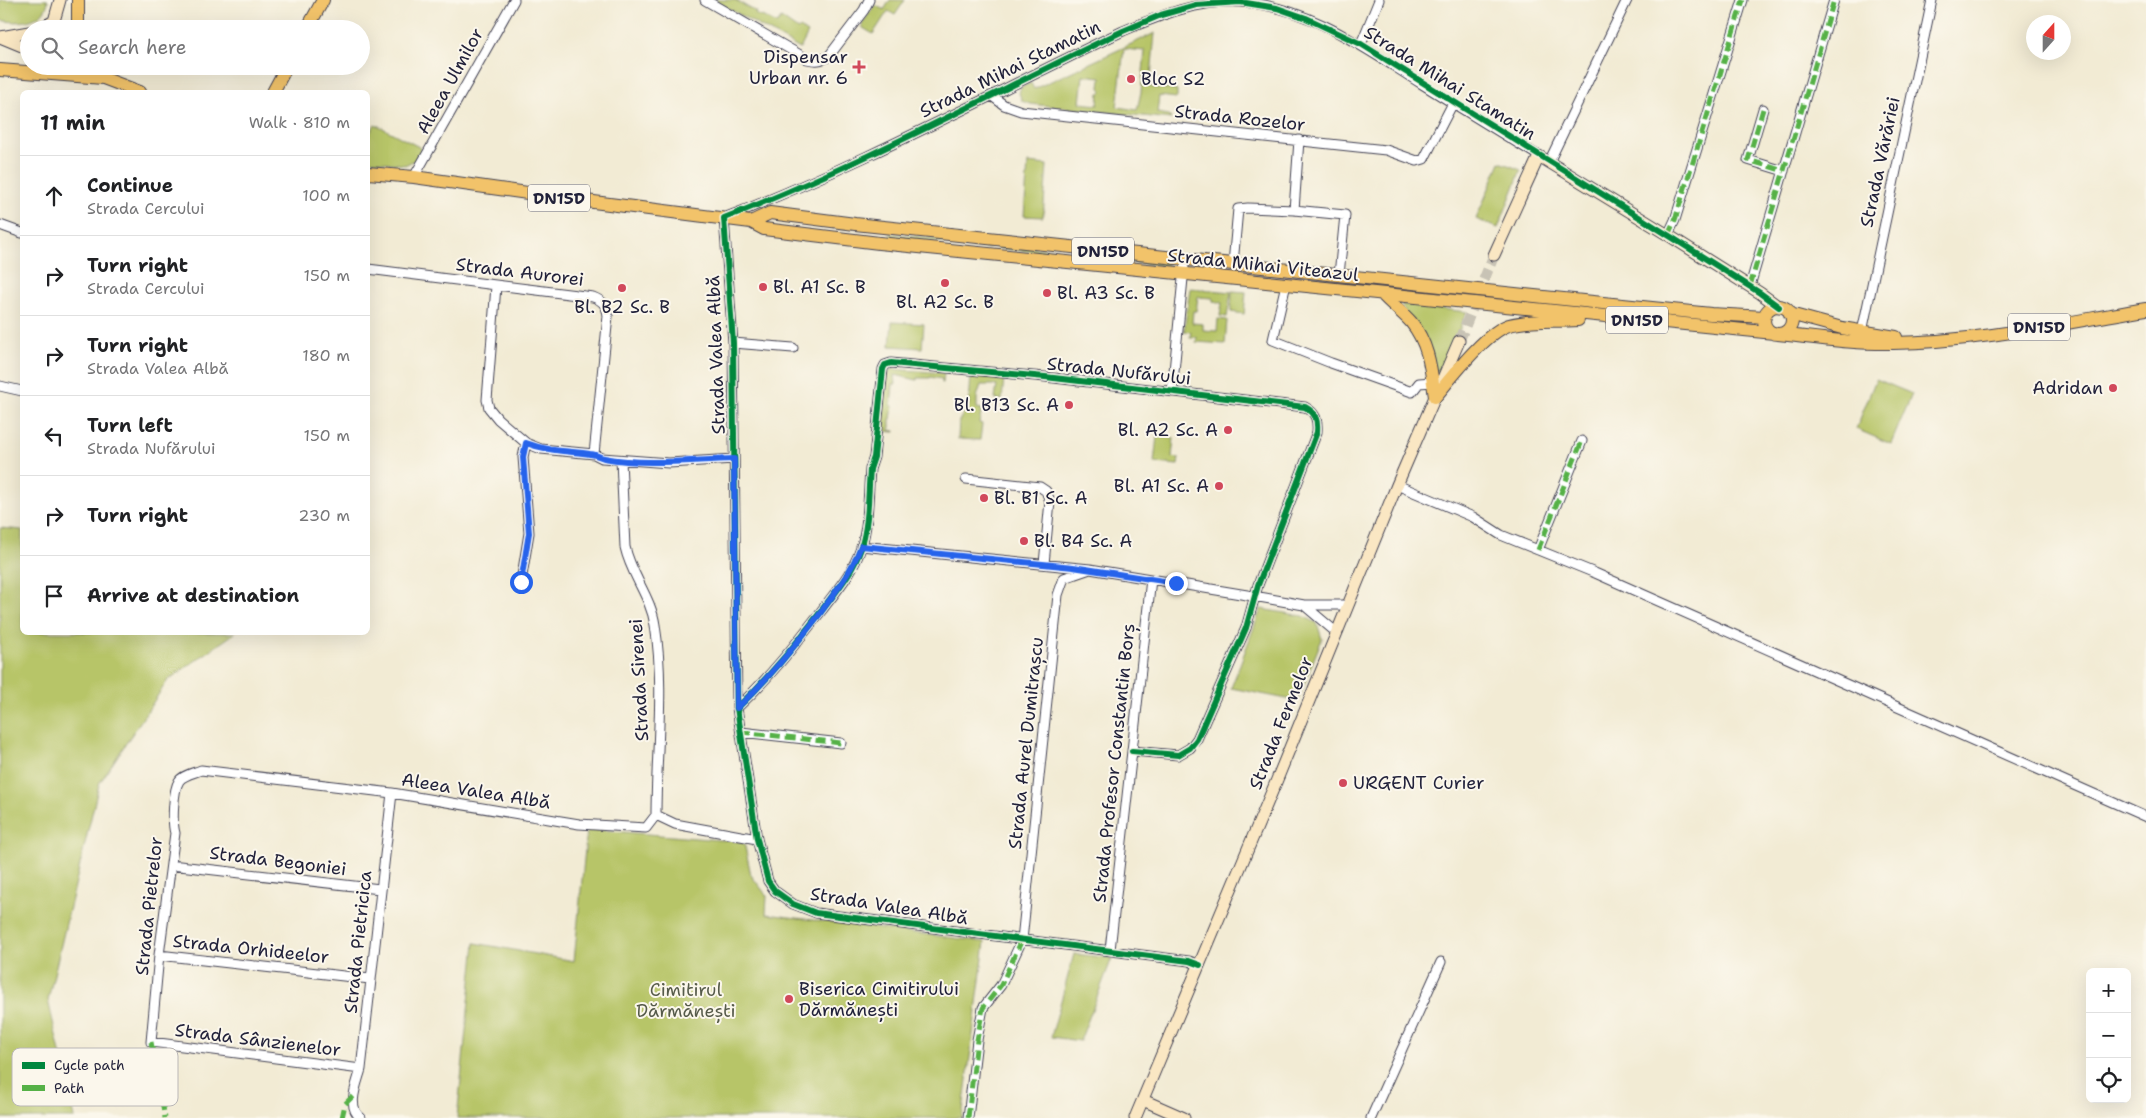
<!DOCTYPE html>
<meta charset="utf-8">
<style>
body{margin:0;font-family:"Shantell Sans",sans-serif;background:#f2f2f2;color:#202124}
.controls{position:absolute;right:15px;bottom:15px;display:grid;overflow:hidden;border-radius:8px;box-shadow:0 5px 20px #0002}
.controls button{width:45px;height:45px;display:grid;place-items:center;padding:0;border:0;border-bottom:1px solid #e0e0e0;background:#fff;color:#202124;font:25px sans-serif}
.compass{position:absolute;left:2026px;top:15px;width:45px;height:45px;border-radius:50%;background:#fff;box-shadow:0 5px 20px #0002;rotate:21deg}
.stop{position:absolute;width:15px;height:15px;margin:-11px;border:4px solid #2563eb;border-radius:50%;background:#fff}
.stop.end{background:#2563eb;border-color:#fff;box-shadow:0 1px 5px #0008}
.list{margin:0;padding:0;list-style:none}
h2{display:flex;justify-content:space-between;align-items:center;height:65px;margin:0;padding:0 20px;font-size:21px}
h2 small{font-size:16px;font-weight:400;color:#757577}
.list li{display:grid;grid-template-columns:32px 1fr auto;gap:15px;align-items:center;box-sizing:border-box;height:80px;padding:0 20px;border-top:1px solid #e0e0e0}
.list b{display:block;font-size:19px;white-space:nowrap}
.list p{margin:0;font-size:16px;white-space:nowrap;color:#757577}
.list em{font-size:16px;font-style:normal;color:#757577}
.icon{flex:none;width:28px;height:28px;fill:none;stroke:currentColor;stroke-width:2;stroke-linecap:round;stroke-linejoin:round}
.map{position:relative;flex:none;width:2146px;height:1118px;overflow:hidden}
.search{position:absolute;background:#fff;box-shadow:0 5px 20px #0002;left:20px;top:20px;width:350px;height:55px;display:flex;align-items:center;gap:12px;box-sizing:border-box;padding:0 18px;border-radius:28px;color:#757577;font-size:19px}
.panel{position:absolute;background:#fff;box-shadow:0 5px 20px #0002;left:20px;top:90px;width:350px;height:545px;border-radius:8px}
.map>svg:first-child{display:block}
.green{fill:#b7c567;stroke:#6c7451;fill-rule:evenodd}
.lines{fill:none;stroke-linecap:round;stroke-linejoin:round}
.secondary-tunnel{stroke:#c8c3b5;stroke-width:11;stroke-dasharray:11 5.5;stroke-linecap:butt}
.street-casing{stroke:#414052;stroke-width:11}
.secondary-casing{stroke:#414052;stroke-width:13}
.primary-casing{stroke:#414052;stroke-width:14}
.street{stroke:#fff;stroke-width:9}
.secondary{stroke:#fae7c3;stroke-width:11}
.primary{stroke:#f2c36a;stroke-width:12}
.quiet{stroke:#55b146;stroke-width:5;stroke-dasharray:10 5;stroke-linecap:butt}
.cycleway-casing{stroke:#fbf7ec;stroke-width:9}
.cycleway{stroke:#00873e;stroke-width:6}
.route{stroke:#2563eb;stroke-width:6}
.poi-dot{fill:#d1495b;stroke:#fbf7ec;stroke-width:2}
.labels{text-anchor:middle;stroke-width:4;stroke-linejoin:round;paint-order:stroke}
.shield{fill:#fbf7ec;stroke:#636270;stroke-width:1}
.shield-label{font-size:16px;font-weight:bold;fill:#22223b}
.poi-label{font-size:18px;fill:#22223b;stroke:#fbf7ec;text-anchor:start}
.street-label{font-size:18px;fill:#22223b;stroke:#fbf7ec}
.park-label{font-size:18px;fill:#565b4a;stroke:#fbf7ec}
.key{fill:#fbf7ec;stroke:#bab7b7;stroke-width:1}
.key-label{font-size:14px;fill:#22223b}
</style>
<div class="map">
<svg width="2146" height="1118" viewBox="0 0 2146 1118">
<rect width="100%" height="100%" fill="#fbf7ec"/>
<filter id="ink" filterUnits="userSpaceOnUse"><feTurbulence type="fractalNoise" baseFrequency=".02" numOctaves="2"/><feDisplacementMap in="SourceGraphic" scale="10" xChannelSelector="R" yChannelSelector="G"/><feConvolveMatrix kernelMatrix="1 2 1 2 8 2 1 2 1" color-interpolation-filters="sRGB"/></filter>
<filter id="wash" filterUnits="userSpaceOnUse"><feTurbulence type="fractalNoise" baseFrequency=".0096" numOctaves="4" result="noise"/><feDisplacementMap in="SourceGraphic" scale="20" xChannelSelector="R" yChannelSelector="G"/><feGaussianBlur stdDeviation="1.12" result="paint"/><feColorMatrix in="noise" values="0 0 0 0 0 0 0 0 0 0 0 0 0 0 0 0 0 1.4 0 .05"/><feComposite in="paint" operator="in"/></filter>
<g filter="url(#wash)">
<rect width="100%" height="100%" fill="#f2ebd4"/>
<!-- green -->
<path class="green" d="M0,0H48C46,23 18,24 0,20Z
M714,0H735L756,12L755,14L761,17L762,16L777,24L781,18L798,30L800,28L808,33L800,49Z
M890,0H905L895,15L888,11L873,34L863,28L862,24L875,5L884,10Z
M1155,33L1150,87L1177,90V98L1159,96L1157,113L1169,115L1171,119L1030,104L1022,101L1019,93L1021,87L1031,83L1034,89ZM1124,49L1145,51L1141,92L1137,110L1117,107ZM1083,75L1101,77L1100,88L1102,90L1101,93H1099L1098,105L1080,103Z
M375,124L421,148L415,160L405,165L368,160V137Z
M1500,162L1521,170L1498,228L1476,219Z
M1028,163L1047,165L1043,217L1024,216Z
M890,233L990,244L989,248L890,237Z
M997,244L1167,262V266L996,248Z
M1190,288L1231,292L1227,317L1220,316L1222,303L1213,302V298L1198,297L1196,311H1193L1192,323L1203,324V330L1217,331L1218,319L1227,320L1225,344L1196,342L1197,337H1190L1191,332L1184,331Z
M1232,291L1246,292L1244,314L1231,312Z
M1401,304L1467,312L1441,373L1436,372Z
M892,322L924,324L922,348L890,346Z
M892,369L944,373L943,383H942V379L930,377V378H917V380L895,375L896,384H893L891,406H893L891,419H890V430L895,431V432L881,431L887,373Z
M971,375L1004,378L1002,400L995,399L997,385H981L977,397V408L982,409L979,423L982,424L980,440L958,439L959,421L969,404Z
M1876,379L1912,394L1891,444L1856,429Z
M1157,436L1174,438L1172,457L1179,458L1178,465L1154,463Z
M0,528L22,530V632L235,633L168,680L99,784L48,1000L75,1118H0Z
M1261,609L1303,616L1317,623L1322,639L1297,701L1231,688Z
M587,829L744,842L751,875L767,896L766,914L985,942L962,1118H457L475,943L574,961Z
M1074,954L1112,958L1080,1041L1051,1037Z"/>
</g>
<g filter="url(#ink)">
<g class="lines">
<!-- secondary-tunnel -->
<path class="secondary-tunnel" d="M1459,341L1494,255"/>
<defs>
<path id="street" d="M705,0L807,59C816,61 821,61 829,56L864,10L869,0
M1361,44L1379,0
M992,96L1004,105L1021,111L1386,150L1417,161L1424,159L1453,103
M1763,109L1748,160L1784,171
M1549,162L1627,0
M414,177L514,0
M1294,210L1345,215L1339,275
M0,225L22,233
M1668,235L1675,220L1743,0
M1233,264L1238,209L1248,208L1294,210L1299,140
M368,269L593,297C603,301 607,305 608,316L594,454
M1286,284L1273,340L1331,363L1412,392L1419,383L1433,382
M496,286L487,400L489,408L498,419L526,443L541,449L594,454L602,458L669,463L734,459
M1750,286L1834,0
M1862,332L1932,0
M733,343L793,348
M0,386L22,391
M1172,392L1184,268
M621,460L625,547C631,575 651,597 655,625C665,688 656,751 656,815
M966,479L1040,487L1046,491L1050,501L1044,564
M1397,485L1473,517L1501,535L1595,573L2146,817
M861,546L1090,569L1265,598L1304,605L1337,633
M1538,550L1582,441
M521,582L529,533L523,457L526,443
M1304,605H1348
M737,708C770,677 795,645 822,610C837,590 853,572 861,548C869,524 868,494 870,469L874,457L883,369L885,365L891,363L1045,377L1305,407C1316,413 1318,420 1317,432L1258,585L1246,628L1197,739L1190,748L1178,755L1132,751
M741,732L841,743
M656,815L675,824L757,839
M171,865L380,889
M1110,950L1151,579
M159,955L370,979
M1200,965L1189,961L816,913L793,904L775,891L768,881L757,839L737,708L733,343L724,218C861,165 991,94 1123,31C1161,15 1199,0 1240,2C1309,6 1366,49 1422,84C1461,108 1500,132 1539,156
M361,1069L151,1042L159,955L175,833C172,823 173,790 179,781C183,775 194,773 201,770L392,793L579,824L646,828L656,815
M361,1118C346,1107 357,1084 361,1069L392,793
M968,1118L977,1040L983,1008L1001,985L1022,940L1058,595L1064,578L1090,569
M1371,1118L1441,962"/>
<path id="secondary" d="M39,29L54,21L60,0
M0,37L29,49
M1,37L29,32
M73,66L98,76
M1494,255L1539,156L1668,235L1760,293L1779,307
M1143,1100L1184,1118
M1135,1118L1276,782L1397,485L1459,341"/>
<path id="primary" d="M78,0V29
M307,29L323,0
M0,70L103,78L140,92
M273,92L287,66
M368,173L414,177L570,199L751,222L764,229L879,243L1774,333
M751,222L770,213L855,224L1544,297L1711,314L1765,317
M1382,294C1391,304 1402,312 1411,322C1429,344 1431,370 1435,397
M1764 320a14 14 0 1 1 28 0a14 14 0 1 1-28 0Z
M1790,314L1842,328L1896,337
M1778,334C1816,338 1855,344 1893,343C1978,342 2062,323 2146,309
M1435,397C1451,378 1486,332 1509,325C1531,319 1555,322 1578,320"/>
</defs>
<!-- street casing -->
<use href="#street" class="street-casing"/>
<!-- secondary casing -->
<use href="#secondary" class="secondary-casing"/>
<!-- primary casing -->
<use href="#primary" class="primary-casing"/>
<!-- street -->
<use href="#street" class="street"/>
<!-- secondary -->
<use href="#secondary" class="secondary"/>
<!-- primary -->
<use href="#primary" class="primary"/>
<!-- quiet -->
<path class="quiet" d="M1763,109L1748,160L1784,171
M1668,235L1675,220L1743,0
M1750,286L1834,0
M1538,550L1582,441
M741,732L841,743
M151,1042L165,1118
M342,1118L345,1104L355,1094
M968,1118L977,1040L983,1008L1001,985L1022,940"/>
<defs>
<path id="cycleway" d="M737,708C770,677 795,645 822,610C837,590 853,572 861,548C869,524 868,494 870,469L874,457L883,369L885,365L891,363L1045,377L1305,407C1316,413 1318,420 1317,432L1258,585L1246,628L1197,739L1190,748L1178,755L1132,751
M1200,965L1189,961L816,913L793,904L775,891L768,881L757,839L737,708L733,343L724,218C861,165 991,94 1123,31L1161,15L1196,5L1240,2L1277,8L1306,18L1361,44L1668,235L1760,293L1779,307"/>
</defs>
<!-- cycleway casing -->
<use href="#cycleway" class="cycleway-casing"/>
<!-- cycleway -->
<use href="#cycleway" class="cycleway"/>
</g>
</g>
<g class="lines" filter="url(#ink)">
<!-- route -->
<path class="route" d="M521,582L529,533L523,457L526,443C547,451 568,451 590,454C595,454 599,457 604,458C647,466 691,460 734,459L737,708C768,679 793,648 819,615C835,592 851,573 861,546L1073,567L1176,583"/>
</g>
<!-- markers -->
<g class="poi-dot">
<path d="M856.5 59.5h5v5h5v5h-5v5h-5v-5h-5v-5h5z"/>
<circle cx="1131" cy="79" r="5"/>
<circle cx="945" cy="283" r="5"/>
<circle cx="763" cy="287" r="5"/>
<circle cx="622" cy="288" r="5"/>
<circle cx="1047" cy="293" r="5"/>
<circle cx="2113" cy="388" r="5"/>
<circle cx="1069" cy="405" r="5"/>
<circle cx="1228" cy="430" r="5"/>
<circle cx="1219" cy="486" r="5"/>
<circle cx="984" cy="498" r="5"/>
<circle cx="1024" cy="541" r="5"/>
<circle cx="1343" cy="783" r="5"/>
<circle cx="789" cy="999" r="5"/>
</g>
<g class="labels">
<!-- shield labels -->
<g class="shield">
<rect x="528" y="184.5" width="62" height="27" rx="4"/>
<rect x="1072" y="237.5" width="62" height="27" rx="4"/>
<rect x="1606" y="306.5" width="62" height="27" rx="4"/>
<rect x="2008" y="313.5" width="62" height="27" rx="4"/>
</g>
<g class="shield-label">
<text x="559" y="204">DN15D</text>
<text x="1103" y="257">DN15D</text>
<text x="1637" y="326">DN15D</text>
<text x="2039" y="333">DN15D</text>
</g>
<!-- poi labels -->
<g class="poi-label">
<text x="848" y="63" text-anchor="end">Dispensar<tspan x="848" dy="21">Urban nr. 6</tspan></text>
<text x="1141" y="85">Bloc S2</text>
<text x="773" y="293">Bl. A1 Sc. B</text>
<text x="1057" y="299">Bl. A3 Sc. B</text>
<text x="945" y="308" text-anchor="middle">Bl. A2 Sc. B</text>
<text x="622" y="313" text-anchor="middle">Bl. B2 Sc. B</text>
<text x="2103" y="394" text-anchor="end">Adridan</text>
<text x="1059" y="411" text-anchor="end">Bl. B13 Sc. A</text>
<text x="1218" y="436" text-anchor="end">Bl. A2 Sc. A</text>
<text x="1209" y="492" text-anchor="end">Bl. A1 Sc. A</text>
<text x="994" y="504">Bl. B1 Sc. A</text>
<text x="1034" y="547">Bl. B4 Sc. A</text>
<text x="1353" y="789">URGENT Curier</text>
<text x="799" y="995">Biserica Cimitirului<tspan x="799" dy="21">Dărmănești</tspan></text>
</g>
<!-- street labels -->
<g class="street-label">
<text transform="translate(1010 69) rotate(-26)" y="6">Strada Mihai Stamatin</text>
<text transform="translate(450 81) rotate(-61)" y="6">Aleea Ulmilor</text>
<text transform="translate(1450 83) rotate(32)" y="6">Strada Mihai Stamatin</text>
<text transform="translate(1240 118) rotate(6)" y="6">Strada Rozelor</text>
<text transform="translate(1880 162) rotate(-78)" y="6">Strada Vărăriei</text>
<text transform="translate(1263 265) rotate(6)" y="6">Strada Mihai Viteazul</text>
<text transform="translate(520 272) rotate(7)" y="6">Strada Aurorei</text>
<text transform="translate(716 355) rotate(-92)" y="6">Strada Valea Albă</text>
<text transform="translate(1119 371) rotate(6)" y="6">Strada Nufărului</text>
<text transform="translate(639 680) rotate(-93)" y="6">Strada Sirenei</text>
<text transform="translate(1281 723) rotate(-68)" y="6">Strada Fermelor</text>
<text transform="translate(1026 743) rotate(-84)" y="6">Strada Aurel Dumitrașcu</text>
<text transform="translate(1114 763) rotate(-84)" y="6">Strada Profesor Constantin Borș</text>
<text transform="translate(476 791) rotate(9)" y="6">Aleea Valea Albă</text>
<text transform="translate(278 861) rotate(7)" y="6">Strada Begoniei</text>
<text transform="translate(149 906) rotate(-84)" y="6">Strada Pietrelor</text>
<text transform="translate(889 906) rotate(9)" y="6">Strada Valea Albă</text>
<text transform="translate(358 942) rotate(-84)" y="6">Strada Pietricica</text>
<text transform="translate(251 949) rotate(6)" y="6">Strada Orhideelor</text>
<text transform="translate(258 1040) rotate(7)" y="6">Strada Sânzienelor</text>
</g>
<!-- park labels -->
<g class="park-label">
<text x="686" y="996">Cimitirul<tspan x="686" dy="21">Dărmănești</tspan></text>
</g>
</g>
<!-- legend -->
<rect x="12" y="1048" width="166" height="58" rx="8" class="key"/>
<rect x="22" y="1062" width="23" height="7" fill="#00873e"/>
<rect x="22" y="1085" width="23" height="6" fill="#55b146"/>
<g class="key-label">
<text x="54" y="1070">Cycle path</text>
<text x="54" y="1093">Path</text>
</g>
</svg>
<div class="controls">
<button>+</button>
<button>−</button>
<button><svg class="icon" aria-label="locate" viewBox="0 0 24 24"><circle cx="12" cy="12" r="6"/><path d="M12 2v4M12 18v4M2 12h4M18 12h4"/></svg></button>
</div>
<svg class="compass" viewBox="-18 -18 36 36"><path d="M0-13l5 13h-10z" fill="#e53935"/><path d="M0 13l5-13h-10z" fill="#757577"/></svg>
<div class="stop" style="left:521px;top:582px"></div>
<div class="stop end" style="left:1176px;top:583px"></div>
<div class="search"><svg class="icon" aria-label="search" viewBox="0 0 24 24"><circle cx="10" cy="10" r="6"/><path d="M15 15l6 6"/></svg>Search here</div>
<section class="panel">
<h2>11 min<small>Walk · 810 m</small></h2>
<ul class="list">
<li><svg class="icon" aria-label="ahead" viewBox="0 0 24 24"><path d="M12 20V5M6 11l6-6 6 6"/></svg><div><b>Continue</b><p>Strada Cercului</p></div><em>100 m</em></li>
<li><svg class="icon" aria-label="right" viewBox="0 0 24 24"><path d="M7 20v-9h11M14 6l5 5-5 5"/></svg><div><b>Turn right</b><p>Strada Cercului</p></div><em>150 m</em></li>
<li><svg class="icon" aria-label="right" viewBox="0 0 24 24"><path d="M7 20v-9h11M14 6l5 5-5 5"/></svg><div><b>Turn right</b><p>Strada Valea Albă</p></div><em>180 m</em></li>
<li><svg class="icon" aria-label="left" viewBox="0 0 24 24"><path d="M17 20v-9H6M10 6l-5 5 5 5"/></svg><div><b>Turn left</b><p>Strada Nufărului</p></div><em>150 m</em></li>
<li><svg class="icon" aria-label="right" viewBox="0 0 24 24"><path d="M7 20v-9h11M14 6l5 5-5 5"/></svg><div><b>Turn right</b></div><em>230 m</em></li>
<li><svg class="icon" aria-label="arrive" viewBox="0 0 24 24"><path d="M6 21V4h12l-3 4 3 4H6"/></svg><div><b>Arrive at destination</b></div></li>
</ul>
</section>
</div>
